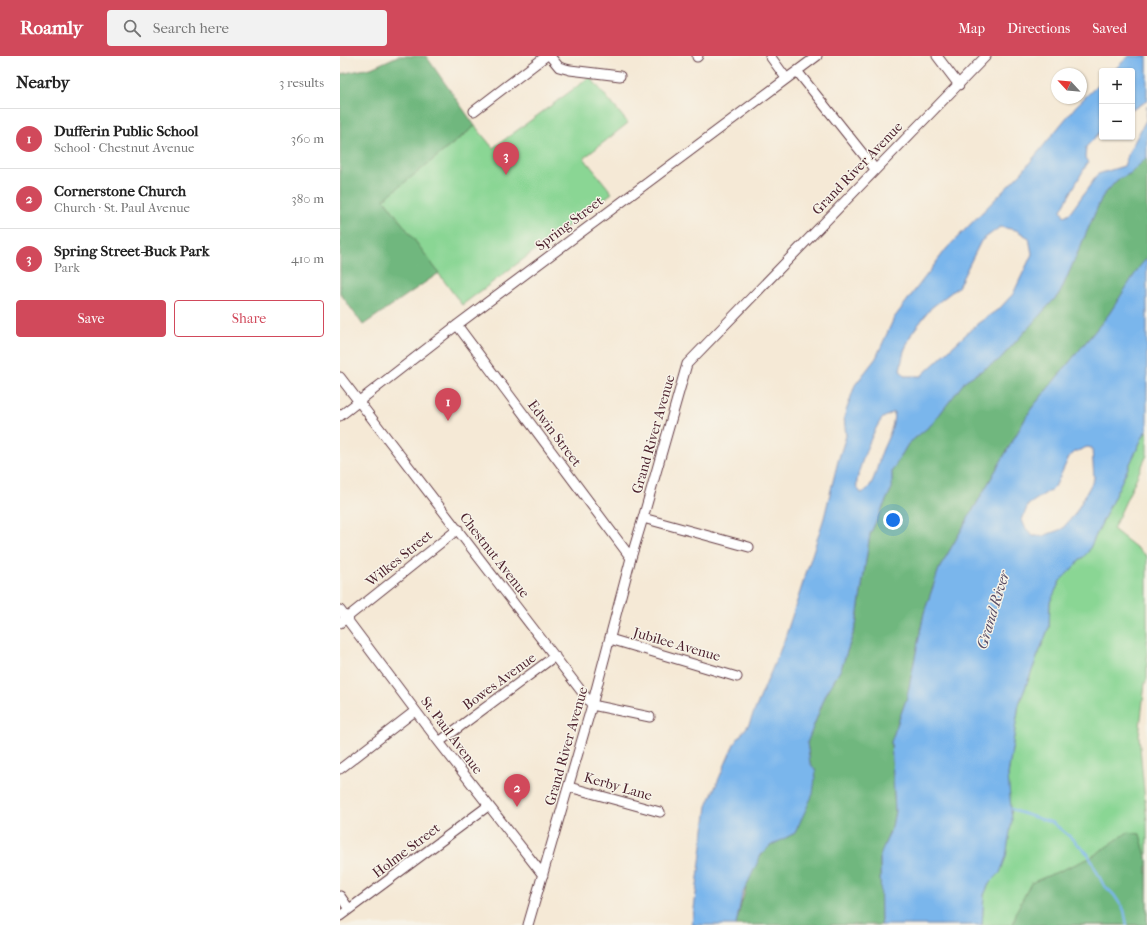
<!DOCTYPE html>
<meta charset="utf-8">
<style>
body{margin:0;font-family:"IM FELL French Canon",serif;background:#f2f2f2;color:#222}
.controls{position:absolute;right:12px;top:12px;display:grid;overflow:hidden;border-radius:4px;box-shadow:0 1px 3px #0004}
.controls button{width:36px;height:36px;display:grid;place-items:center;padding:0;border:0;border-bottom:1px solid #e0e0e0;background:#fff;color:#222;font:20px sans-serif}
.compass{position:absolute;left:711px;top:12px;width:36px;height:36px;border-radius:50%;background:#fff;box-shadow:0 1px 3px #0004;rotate:296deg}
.you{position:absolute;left:553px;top:464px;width:14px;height:14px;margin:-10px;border:3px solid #fff;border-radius:50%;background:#1a73e8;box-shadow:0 0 0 6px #1a73e833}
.badge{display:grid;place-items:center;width:26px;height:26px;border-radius:50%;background:#d1495b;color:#fff;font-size:13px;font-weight:700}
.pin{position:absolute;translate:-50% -33px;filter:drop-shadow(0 1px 2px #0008)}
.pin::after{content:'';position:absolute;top:21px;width:14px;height:12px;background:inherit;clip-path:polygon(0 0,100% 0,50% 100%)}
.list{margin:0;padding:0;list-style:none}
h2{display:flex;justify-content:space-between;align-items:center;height:52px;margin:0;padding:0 16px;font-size:17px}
h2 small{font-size:13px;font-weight:400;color:#767676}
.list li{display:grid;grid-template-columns:26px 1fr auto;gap:12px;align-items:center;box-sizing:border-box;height:60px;padding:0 16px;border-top:1px solid #e0e0e0}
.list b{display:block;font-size:15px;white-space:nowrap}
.list p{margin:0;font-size:13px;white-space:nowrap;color:#767676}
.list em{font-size:13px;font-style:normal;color:#767676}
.actions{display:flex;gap:8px;padding:12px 16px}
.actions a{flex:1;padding:9px 0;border:1px solid #d1495b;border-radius:4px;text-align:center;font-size:14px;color:#d1495b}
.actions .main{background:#d1495b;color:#fff}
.icon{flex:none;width:22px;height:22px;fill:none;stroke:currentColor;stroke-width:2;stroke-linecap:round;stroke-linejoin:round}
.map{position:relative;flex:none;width:807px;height:869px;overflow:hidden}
header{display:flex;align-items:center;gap:24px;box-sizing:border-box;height:56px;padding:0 20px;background:#d1495b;color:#fff}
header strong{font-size:19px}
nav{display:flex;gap:22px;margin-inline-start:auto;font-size:14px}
.search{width:280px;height:36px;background:#f2f2f2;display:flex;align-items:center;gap:10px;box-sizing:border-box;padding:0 14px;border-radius:4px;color:#767676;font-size:15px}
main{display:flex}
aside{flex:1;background:#fff}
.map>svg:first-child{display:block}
.green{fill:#8ad694;stroke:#6a7a60}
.forest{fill:#6fb77e;stroke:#5c6b54}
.water{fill:#7ab6ec;stroke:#626a8c;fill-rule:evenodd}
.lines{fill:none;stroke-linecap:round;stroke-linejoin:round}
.stream{stroke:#7ab6ec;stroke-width:2.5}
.minor-casing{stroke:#643d45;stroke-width:11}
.minor{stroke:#fff;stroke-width:9}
.labels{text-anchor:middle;stroke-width:3;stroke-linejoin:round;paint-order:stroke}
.street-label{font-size:14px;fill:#4a1f2b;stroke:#f7f3e8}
.water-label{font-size:15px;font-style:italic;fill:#584c65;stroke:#f7f3e8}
</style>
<header>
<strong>Roamly</strong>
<div class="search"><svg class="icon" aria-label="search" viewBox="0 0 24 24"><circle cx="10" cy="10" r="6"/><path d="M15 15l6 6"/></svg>Search here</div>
<nav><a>Map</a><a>Directions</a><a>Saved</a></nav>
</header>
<main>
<aside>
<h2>Nearby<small>3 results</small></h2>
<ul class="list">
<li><span class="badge">1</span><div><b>Dufferin Public School</b><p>School · Chestnut Avenue</p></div><em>360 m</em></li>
<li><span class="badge">2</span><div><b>Cornerstone Church</b><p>Church · St. Paul Avenue</p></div><em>380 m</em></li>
<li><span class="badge">3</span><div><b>Spring Street-Buck Park</b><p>Park</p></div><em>410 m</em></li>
</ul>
<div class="actions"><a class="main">Save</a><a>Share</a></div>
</aside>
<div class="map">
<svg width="807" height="869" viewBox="0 0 807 869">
<rect width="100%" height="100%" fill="#f7f3e8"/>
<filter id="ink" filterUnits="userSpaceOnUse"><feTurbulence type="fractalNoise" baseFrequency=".025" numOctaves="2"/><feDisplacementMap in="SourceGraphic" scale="8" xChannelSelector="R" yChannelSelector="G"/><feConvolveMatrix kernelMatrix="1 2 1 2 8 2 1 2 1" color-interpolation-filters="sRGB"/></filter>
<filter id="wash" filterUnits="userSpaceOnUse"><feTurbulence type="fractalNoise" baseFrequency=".012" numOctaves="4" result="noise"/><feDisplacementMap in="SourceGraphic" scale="16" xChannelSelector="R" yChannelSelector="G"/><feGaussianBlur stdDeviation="0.9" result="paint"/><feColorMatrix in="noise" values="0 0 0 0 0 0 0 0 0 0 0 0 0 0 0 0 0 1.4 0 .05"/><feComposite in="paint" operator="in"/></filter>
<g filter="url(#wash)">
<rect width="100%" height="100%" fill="#f5e9d6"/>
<!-- green -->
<path class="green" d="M250,21L288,67L244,102L272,137L122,249L43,143L135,70L153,92Z
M807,372V399L773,473L807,500V623L805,627L799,680L807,767V869H642L644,839L649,828L660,817L668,719L679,648L709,571L710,546L720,525L748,496Z"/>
<!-- forest -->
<path class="forest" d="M58,0H86L135,70L44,143L99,217L23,269L0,237V18L31,12Z
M807,101V202L800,211L769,258L691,353L599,513L584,557L567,641L551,686L555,755L552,771L540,799L541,869H396C401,847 412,804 430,790C437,784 447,781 455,777L476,715L470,707L467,687L486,638L501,613L516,570L530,478L552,432V415L568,388L592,368L626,324L659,304L720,237L762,141L777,124L791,117Z
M788,776L800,778L807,804V869H673L677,854L691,827L750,802Z"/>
<!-- water -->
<path class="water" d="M789,0H807V45L792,54V15H773Z
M762,25V74L746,91L745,102L748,106L721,154L724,160L730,157L758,118L784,110L789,96L806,64L807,50V101L791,117L777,124L762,141L720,237L659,304L626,324L592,368L568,388L552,415V432L530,478L516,569L501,613L486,638L467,687L470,707L476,715L473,738L455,777L430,790L421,799L402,839L396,869H352L367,750L394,688L409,668L444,585L484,462L498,405L506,380L504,361L515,329L536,302L554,262L607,192L682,116L736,50ZM660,171L676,174L689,182L692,198L673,238L660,252L637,268L581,320H564L560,314L564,295L572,277L591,252L618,231L641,185ZM554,356C554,375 545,385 540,401C537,411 533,434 521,437C520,435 518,433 517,432C514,421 534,370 543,362C546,360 551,358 554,356Z
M807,202V372L748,496L720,525L710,546L709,571L679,648L668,719L672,764L666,801L660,817L649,828L644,839L642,869H541L540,799L552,771L555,755L551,686L567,641L584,557L599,513L691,353L769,258L800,210ZM747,391L752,392L754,423L735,458L722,473L703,480H693L685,471L682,464L688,449L715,431L729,401L735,396Z"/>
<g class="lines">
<!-- stream -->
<path class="stream" d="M672,753L678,756L713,767L729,780L748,798L763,828L774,839L784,854L787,869"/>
</g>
</g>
<g filter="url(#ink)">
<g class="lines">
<defs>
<path id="minor" d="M210,0L219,11L230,14L280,20
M430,0L446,22
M597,0L619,29
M357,1L358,0
M457,15L535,113
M134,55L206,0
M117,269L291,502
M0,321L252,649L310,661
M0,360L117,269L477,0
M303,462L409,491
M0,554L99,686L203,819
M0,567L118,473
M270,583L397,621
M99,686L215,600
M0,713L75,655
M229,731L320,756
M0,840L9,853
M0,860L148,750
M188,869L252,649L291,502L303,462L347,308L646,0"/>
</defs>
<!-- minor casing -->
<use href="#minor" class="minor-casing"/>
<!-- minor -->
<use href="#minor" class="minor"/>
</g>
</g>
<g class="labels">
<!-- street labels -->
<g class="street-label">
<text transform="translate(517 112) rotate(-46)" y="5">Grand River Avenue</text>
<text transform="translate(229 167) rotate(-37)" y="5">Spring Street</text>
<text transform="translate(215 377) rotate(53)" y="5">Edwin Street</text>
<text transform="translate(313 378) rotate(-74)" y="5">Grand River Avenue</text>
<text transform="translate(155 499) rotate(52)" y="5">Chestnut Avenue</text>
<text transform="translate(59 502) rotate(-39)" y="5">Wilkes Street</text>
<text transform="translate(337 588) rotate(16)" y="5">Jubilee Avenue</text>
<text transform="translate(159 625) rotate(-36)" y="5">Bowes Avenue</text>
<text transform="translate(112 679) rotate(53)" y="5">St. Paul Avenue</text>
<text transform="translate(226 690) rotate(-74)" y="5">Grand River Avenue</text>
<text transform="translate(278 730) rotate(16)" y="5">Kerby Lane</text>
<text transform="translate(66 794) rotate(-37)" y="5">Holme Street</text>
</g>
<!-- water labels -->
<g class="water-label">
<text transform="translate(653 554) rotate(-73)" y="5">Grand River</text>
</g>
</g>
</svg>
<div class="controls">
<button>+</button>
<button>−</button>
</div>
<svg class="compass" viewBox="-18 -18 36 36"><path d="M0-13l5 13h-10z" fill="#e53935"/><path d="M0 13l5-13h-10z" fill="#767676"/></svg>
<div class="you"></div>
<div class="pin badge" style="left:108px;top:365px">1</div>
<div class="pin badge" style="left:177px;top:751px">2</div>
<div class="pin badge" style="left:166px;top:119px">3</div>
</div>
</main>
